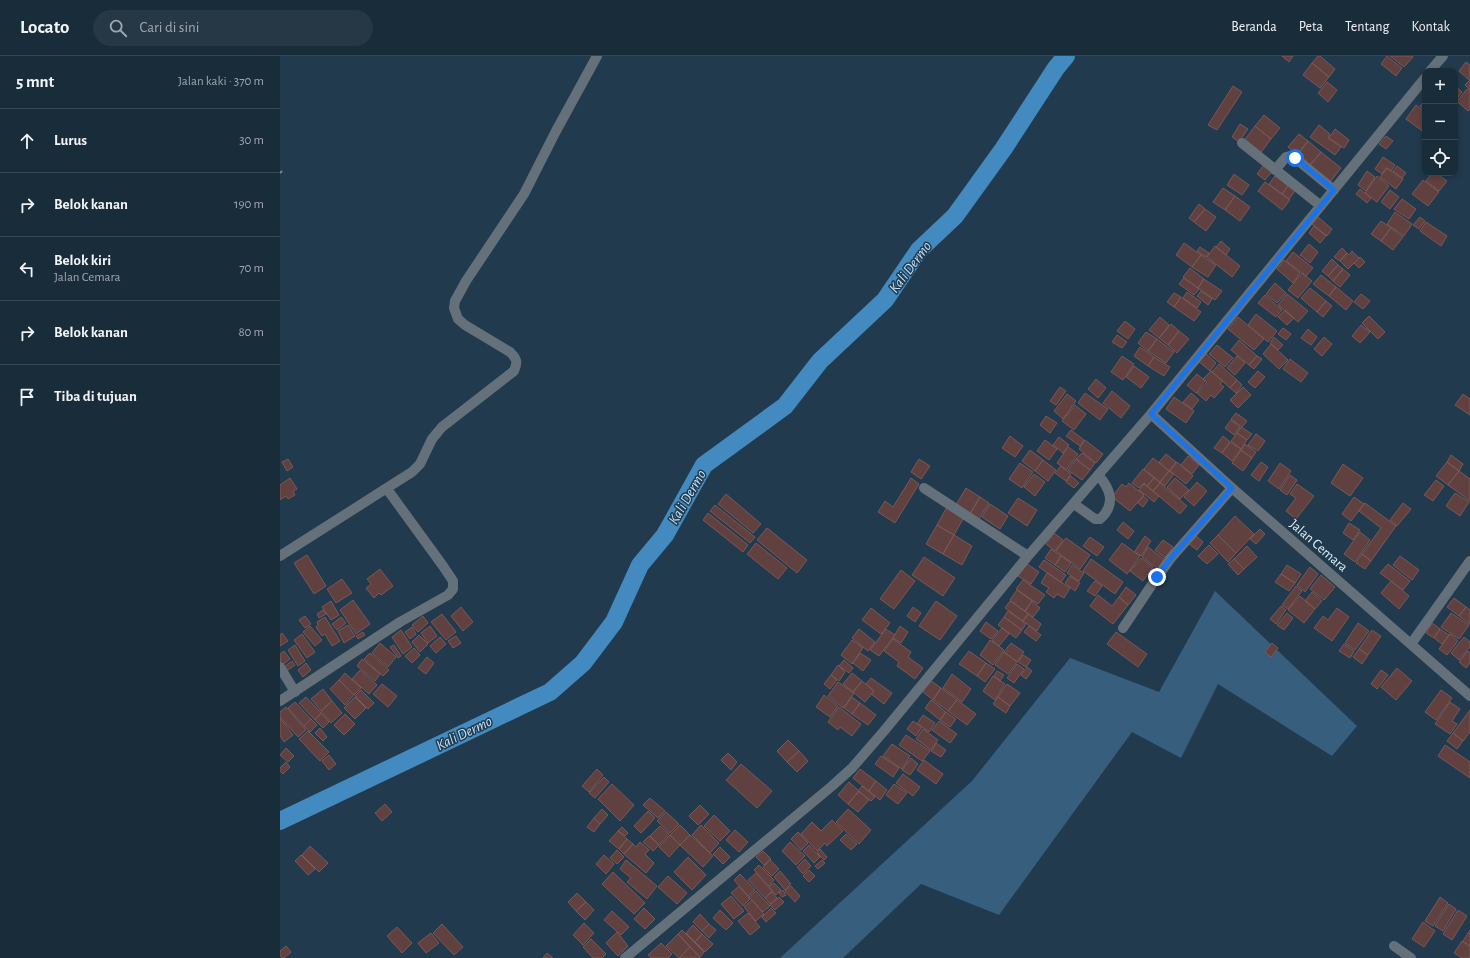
<!DOCTYPE html>
<html lang="id">
<meta charset="utf-8">
<style>
body{margin:0;font-family:"Alegreya Sans",sans-serif;background:#263845;color:#f1f3f6}
.controls{position:absolute;right:12px;top:12px;display:grid;overflow:hidden;border-radius:8px;box-shadow:0 2px 6px #0003}
.controls button{width:36px;height:36px;display:grid;place-items:center;padding:0;border:0;border-bottom:1px solid #374854;background:#192c3a;color:#f1f3f6;font:20px sans-serif}
.stop{position:absolute;width:12px;height:12px;margin:-9px;border:3px solid #1a73e8;border-radius:50%;background:#fff}
.stop.end{background:#1a73e8;border-color:#fff;box-shadow:0 1px 4px #0008}
.list{margin:0;padding:0;list-style:none}
h2{display:flex;justify-content:space-between;align-items:center;height:52px;margin:0;padding:0 16px;font-size:17px}
h2 small{font-size:13px;font-weight:400;color:#9fa7af}
.list li{display:grid;grid-template-columns:26px 1fr auto;gap:12px;align-items:center;box-sizing:border-box;height:64px;padding:0 16px;border-top:1px solid #374854}
.list b{display:block;font-size:15px;white-space:nowrap}
.list p{margin:0;font-size:13px;white-space:nowrap;color:#9fa7af}
.list em{font-size:13px;font-style:normal;color:#9fa7af}
.icon{flex:none;width:22px;height:22px;fill:none;stroke:currentColor;stroke-width:2;stroke-linecap:round;stroke-linejoin:round}
.map{position:relative;flex:none;width:1190px;height:902px;overflow:hidden}
header{display:flex;align-items:center;gap:24px;box-sizing:border-box;height:56px;padding:0 20px;background:#192c3a;border-bottom:1px solid #374854}
header strong{font-size:19px}
nav{display:flex;gap:22px;margin-inline-start:auto;font-size:14px}
.search{width:280px;height:36px;background:#263845;display:flex;align-items:center;gap:10px;box-sizing:border-box;padding:0 14px;border-radius:22px;color:#9fa7af;font-size:15px}
main{display:flex}
aside{flex:1;background:#192c3a}
.map>svg:first-child{display:block}
.green{fill:#375f7d}
.lines{fill:none;stroke-linecap:round;stroke-linejoin:round}
.river{stroke:#428abf;stroke-width:18}
.building{fill:#61413f;stroke:#7a5856}
.path{stroke:#728696;stroke-width:2;stroke-dasharray:3 3;stroke-linecap:butt}
.minor{stroke:#65717a;stroke-width:10}
.route{stroke:#1a73e8;stroke-width:5}
.labels{text-anchor:middle;stroke-width:3;stroke-linejoin:round;paint-order:stroke}
.street-label{font-size:14px;fill:#deedf9;stroke:#213a4d}
.water-label{font-size:15px;font-style:italic;fill:#bde1fe;stroke:#213a4d}
</style>
<header>
<strong>Locato</strong>
<div class="search"><svg class="icon" aria-label="search" viewBox="0 0 24 24"><circle cx="10" cy="10" r="6"/><path d="M15 15l6 6"/></svg>Cari di sini</div>
<nav><a>Beranda</a><a>Peta</a><a>Tentang</a><a>Kontak</a></nav>
</header>
<main>
<aside>
<h2>5 mnt<small>Jalan kaki · 370 m</small></h2>
<ul class="list">
<li><svg class="icon" aria-label="ahead" viewBox="0 0 24 24"><path d="M12 20V5M6 11l6-6 6 6"/></svg><div><b>Lurus</b></div><em>30 m</em></li>
<li><svg class="icon" aria-label="right" viewBox="0 0 24 24"><path d="M7 20v-9h11M14 6l5 5-5 5"/></svg><div><b>Belok kanan</b></div><em>190 m</em></li>
<li><svg class="icon" aria-label="left" viewBox="0 0 24 24"><path d="M17 20v-9H6M10 6l-5 5 5 5"/></svg><div><b>Belok kiri</b><p>Jalan Cemara</p></div><em>70 m</em></li>
<li><svg class="icon" aria-label="right" viewBox="0 0 24 24"><path d="M7 20v-9h11M14 6l5 5-5 5"/></svg><div><b>Belok kanan</b></div><em>80 m</em></li>
<li><svg class="icon" aria-label="arrive" viewBox="0 0 24 24"><path d="M6 21V4h12l-3 4 3 4H6"/></svg><div><b>Tiba di tujuan</b></div></li>
</ul>
</aside>
<div class="map">
<svg width="1190" height="902" viewBox="0 0 1190 902">
<rect width="100%" height="100%" fill="#213a4d"/>
<!-- green -->
<path class="green" d="M935,535L1077,670L1052,700L938,628L901,702L852,676L719,859L641,828L563,902H500L692,725L790,602L879,636Z"/>
<g class="lines">
<!-- river -->
<path class="river" d="M0,765L270,636L303,607L334,566L360,509L385,479L424,409L505,350L540,305L605,244L639,194L675,160L724,92L776,12L786,0"/>
</g>
<!-- building -->
<path class="building" d="M1002,0H1013L1009,6Z
M1038,0H1040L1055,13L1049,21L1032,7Z
M1107,0L1122,12L1116,20L1101,8Z
M1110,0H1132L1133,1L1124,11Z
M1186,6L1190,9L1189,24L1179,15Z
M1032,7L1049,21L1040,32L1023,19Z
M1190,24V34L1185,29Z
M1047,26L1057,34L1048,46L1038,37Z
M953,30L962,36L937,74L928,69Z
M1175,30L1182,36L1175,45Z
M1187,33L1190,35V53L1188,55L1177,45Z
M1145,44V54L1140,50Z
M1136,49L1145,56V77L1126,63Z
M984,59L1000,72L991,83L975,70Z
M960,68L968,73L959,86L952,81Z
M1039,69L1050,78L1048,82L1061,91L1055,99L1030,81Z
M975,70L991,83L979,99L963,86Z
M1055,73L1069,84L1064,92L1049,82Z
M1019,78L1028,85L1017,99L1008,91Z
M1106,80L1113,85L1106,93L1099,88Z
M1028,85L1041,96L1030,109L1017,99Z
M1041,96L1061,112L1050,126L1030,109Z
M1103,101L1115,109L1111,115L1106,112L1102,118L1095,113Z
M986,106L994,113L985,124L977,118Z
M1117,110L1126,117L1122,122L1113,115Z
M1107,112L1123,123L1116,133L1100,121Z
M1087,115L1095,121L1086,135L1078,129Z
M1152,117H1155L1167,125L1159,135L1146,125Z
M954,118L969,129L962,139L947,129Z
M995,120L1008,130L1002,138L989,128Z
M1097,120L1109,130L1097,146L1085,137Z
M1143,124L1159,136L1148,150L1132,138Z
M985,126L1010,144L1002,154L978,135Z
M1008,130L1015,135L1009,143L1002,138Z
M943,132L955,140L945,154L933,146Z
M1080,133L1091,142L1087,147L1076,138Z
M1110,134L1119,141L1110,153L1101,146Z
M955,140L970,151L960,165L945,154Z
M1122,143L1136,153L1129,163L1114,153Z
M919,148L925,153L914,166L909,162Z
M925,153L936,161L926,175L914,166Z
M1115,156L1132,168L1124,180L1107,168Z
M1038,161L1052,173L1047,180L1032,168Z
M1140,161L1145,165L1139,173L1133,169Z
M1101,165L1111,172L1101,185L1091,178Z
M1146,166L1167,180L1161,190L1140,175Z
M1034,170L1046,180L1040,187L1029,177Z
M1111,172L1123,181L1113,194L1101,185Z
M941,185L950,193L946,199L936,191Z
M904,187L921,199L912,211L896,199Z
M1029,188L1038,196L1030,207L1020,199Z
M935,190L960,210L952,221L927,201Z
M920,191L929,197L926,201L917,195Z
M1062,192L1067,197L1060,205L1054,201Z
M1072,195L1079,202L1068,213L1060,205L1067,197L1069,199Z
M1013,196L1033,212L1026,220L1006,205Z
M921,199L936,209L928,221L912,211Z
M1080,201L1085,206L1079,212L1074,207Z
M1052,203L1058,209L1048,220L1042,215Z
M1004,204L1020,217L1013,227L997,213Z
M1058,209L1063,213L1053,225L1048,220Z
M910,212L924,223L918,232L903,221Z
M1063,213L1070,219L1060,231L1053,225Z
M1022,217L1032,225L1018,242L1008,234Z
M1041,219L1056,231L1049,240L1033,228Z
M904,222L919,233L914,239L899,228Z
M924,223L942,235L935,244L918,232Z
M995,227L1006,237L997,247L986,238Z
M1056,231L1073,245L1066,254L1049,240Z
M1030,232L1046,245L1037,256L1021,242Z
M921,235L932,243L928,249L917,240Z
M907,236L921,246L917,252L903,242Z
M894,237L901,241L894,251L887,246Z
M1007,238L1028,255L1018,266L998,249Z
M1081,238L1090,245L1083,253L1074,246Z
M985,239L1002,254L996,261L978,247Z
M901,241L921,256L914,265L894,251Z
M1046,245L1052,250L1043,261L1037,256Z
M1005,254L1014,262L1007,269L998,261Z
M976,258L997,275L988,286L968,269Z
M1089,260L1105,276L1098,283L1082,267Z
M880,261L889,269L879,282L869,274Z
M958,261L984,283L974,294L948,273Z
M845,265L855,273L848,283L837,275Z
M891,268L899,275L888,289L879,282Z
M1081,269L1090,276L1080,287L1072,280Z
M1003,272L1011,278L1006,284L998,278Z
M1028,273L1037,281L1031,289L1021,282Z
M899,275L909,283L897,297L888,289Z
M866,276L877,283L868,295L858,287Z
M837,279L847,286L842,292L832,286Z
M994,281L1003,289L998,294L990,287Z
M1044,281L1052,288L1042,300L1034,293Z
M877,283L894,296L886,307L868,295Z
M959,284L977,300L969,309L951,294Z
M991,288L1008,304L999,313L983,298Z
M937,289L953,302L945,311L929,298Z
M860,291L874,301L868,310L854,300Z
M925,297L936,307L930,315L918,305Z
M842,300L854,308L843,324L831,316Z
M957,300L965,307L955,319L947,312Z
M977,300L982,303L974,313L969,309Z
M874,301L890,311L884,320L868,310Z
M1010,303L1028,317L1021,326L1003,313Z
M939,308L957,324L950,332L932,316Z
M854,310L869,321L861,332L846,321Z
M931,315L943,325L940,328L944,331L934,342L931,339L926,345L917,337L927,326L923,323Z
M978,315L985,321L975,332L968,326Z
M917,318L925,325L916,337L907,329Z
M816,323L826,332L818,342L808,333Z
M957,324L962,329L956,337L950,332Z
M780,331L786,335L776,349L770,345Z
M963,331L971,339L958,352L950,344Z
M832,335L850,350L841,362L823,347Z
M805,337L828,353L820,364L798,347Z
M911,337L919,344L912,353L903,346Z
M787,338L796,345L783,363L774,355Z
M1183,338L1190,343V359L1175,349Z
M894,341L914,355L906,367L886,353Z
M795,349L806,358L794,374L782,365Z
M956,357L967,365L962,371L951,363Z
M766,360L777,367L770,377L760,369Z
M951,364L960,371L954,379L945,372Z
M961,371L972,378L967,384L957,377Z
M791,374L804,384L800,390L786,380Z
M957,377L967,384L961,393L951,385Z
M976,378L985,385L978,395L968,389Z
M730,380L743,390L735,401L722,392Z
M943,380L950,386L942,397L934,392Z
M779,381L789,389L783,397L773,389Z
M765,384L777,393L769,404L757,395Z
M805,384L823,398L816,407L799,393Z
M950,386L961,393L952,405L942,397Z
M965,388L976,396L972,402L961,394Z
M788,391L798,398L786,414L777,407Z
M750,394L763,404L755,415L742,405Z
M961,394L972,402L963,415L952,407Z
M802,397L815,407L810,414L796,403Z
M886,398L896,406L889,415L879,406Z
M1171,399L1183,408L1179,415L1167,406Z
M908,400L919,409L912,418L901,409Z
M873,402L889,415L880,426L864,413Z
M8,403L13,411L7,415L2,406Z
M639,403L650,410L641,423L631,416Z
M796,403L810,414L802,424L788,414Z
M763,404L776,414L768,425L755,415Z
M897,406L913,420L906,428L890,415Z
M981,406L988,411L979,425L971,419Z
M1167,406L1179,415L1168,429L1156,420Z
M740,407L753,416L742,432L729,423Z
M1000,407L1011,415L999,433L988,425Z
M1063,408L1083,422L1070,440L1051,427Z
M781,410L791,418L786,425L775,417Z
M863,413L874,422L867,430L864,427L859,432L852,427Z
M889,415L894,418L885,430L880,426Z
M1179,415L1190,423V445L1168,429Z
M754,418L765,426L755,440L744,431Z
M1010,419L1017,424L1007,439L1000,434Z
M791,420L799,427L794,432L786,426Z
M10,422L17,433L13,435L15,439L8,443L6,440L0,444V429Z
M631,422L639,428L615,467L598,456L605,445L613,451Z
M874,422L880,427L873,435L867,430Z
M895,422L909,434L900,443L887,431Z
M1156,424L1164,430L1153,445L1144,439Z
M917,426L927,435L914,450L904,441Z
M849,427L864,439L850,455L832,441L842,428L846,431Z
M880,427L907,450L900,458L873,435Z
M864,428L879,440L874,446L859,434Z
M1017,428L1034,440L1016,463L1006,455L1016,442L1010,438Z
M686,432L700,441L690,458L676,449Z
M1175,437L1189,446L1180,460L1166,450Z
M446,438L481,468L473,477L438,448Z
M863,440L868,444L863,451L858,447Z
M700,441L709,447L699,463L690,458Z
M1074,441L1084,448L1071,465L1062,458Z
M738,442L757,454L747,470L728,457Z
M1085,447L1116,470L1091,505L1082,498L1101,472L1079,455Z
M1123,447L1131,453L1117,470L1110,464Z
M710,448L728,460L720,473L702,461Z
M435,449L475,481L470,487L430,455Z
M667,451L684,461L674,479L657,469Z
M428,457L468,489L463,496L423,464Z
M955,460L974,478L956,497L938,479Z
M843,466L854,475L848,483L837,474Z
M1069,467L1080,474L1073,484L1063,477Z
M657,469L674,479L663,498L646,488Z
M487,472L527,504L517,517L477,484Z
M980,473L985,478L976,488L970,483Z
M1080,476L1090,484L1075,506L1064,498Z
M774,477L783,484L775,495L766,488Z
M674,479L692,490L682,509L663,498Z
M938,479L956,497L948,506L930,487Z
M865,480L871,485L861,500L855,495Z
M916,480L923,486L917,494L909,488Z
M810,481L824,491L817,500L803,490Z
M786,482L810,499L800,513L776,495Z
M883,484L893,491L885,502L875,494Z
M476,487L507,512L498,523L467,498Z
M842,487L860,500L847,518L829,504Z
M929,489L938,498L927,508L918,500Z
M967,490L977,501L964,513L954,503Z
M868,491L885,504L878,513L862,501Z
M771,493L781,500L775,509L765,502Z
M1082,498L1091,505L1085,513L1076,507Z
M27,499L46,530L34,538L14,507Z
M781,500L791,507L785,516L775,509Z
M1120,500L1139,514L1132,524L1113,509Z
M644,501L675,522L663,540L632,519Z
M861,502L873,511L863,525L850,515Z
M811,503L843,526L835,538L803,515Z
M954,503L964,513L958,519L948,508Z
M764,504L786,519L781,526L759,511Z
M747,508L759,516L751,528L738,520Z
M1108,508L1130,525L1123,534L1100,517Z
M792,509L804,517L799,525L787,517Z
M1007,509L1021,518L1015,527L1001,518Z
M1030,511L1038,518L1025,536L1017,529Z
M100,513L113,530L101,539L99,537L94,542L86,532L91,528L87,523Z
M621,514L635,525L614,553L600,543Z
M767,517L790,532L784,542L777,538L774,542L766,536L769,532L761,527Z
M1001,518L1015,527L1009,535L995,526Z
M1041,519L1055,531L1044,544L1030,533Z
M790,520L800,527L795,535L785,527Z
M62,523L72,537L56,547L47,533Z
M743,524L765,539L758,548L736,533Z
M815,525L822,530L815,540L807,535Z
M1111,525L1129,540L1119,553L1101,537Z
M1016,530L1022,535L1008,553L1002,549Z
M846,531L856,539L848,549L839,541Z
M737,534L752,545L745,555L730,544Z
M1032,536L1042,545L1035,553L1025,545Z
M818,539L832,550L839,541L848,549L833,568L810,550Z
M1020,540L1035,553L1024,567L1008,554Z
M1174,542L1186,551L1179,560L1167,551Z
M73,544L90,568L76,578L60,554Z
M51,545L59,559L51,564L42,551Z
M656,545L677,560L660,584L639,570Z
M730,545L748,558L743,565L725,552Z
M752,545L760,552L753,561L745,555Z
M1001,550L1006,554L996,568L990,563Z
M181,551L193,566L183,575L171,560Z
M633,551L641,557L635,566L627,560Z
M1186,551L1190,554V568L1179,560Z
M591,552L610,567L601,578L582,564Z
M1057,552L1069,561L1052,585L1034,572L1043,560L1048,564Z
M43,554L46,558L39,562L37,558Z
M728,555L746,568L742,574L724,561Z
M1007,557L1013,562L1004,574L997,569Z
M1171,557L1189,569L1179,583L1161,571Z
M162,558L176,576L166,584L151,566Z
M748,558L761,568L757,575L743,565Z
M25,560L31,568L25,572L19,564Z
M143,560L148,567L138,576L132,569Z
M45,561L60,585L52,590L45,578L42,580L36,571L38,569L37,566Z
M61,561L66,567L57,574L52,568Z
M724,561L742,574L736,582L718,569Z
M706,566L718,575L711,583L700,575Z
M1078,567L1089,575L1075,594L1065,587Z
M1152,567L1160,573L1154,582L1146,577Z
M68,569L75,580L64,587L58,575Z
M30,570L42,584L35,590L23,576Z
M150,570L157,580L148,587L141,577Z
M620,570L628,576L621,587L613,582Z
M749,570L761,579L756,585L744,576Z
M132,571L136,578L130,583L125,576Z
M722,572L729,578L719,590L712,584Z
M579,573L595,586L588,595L572,582Z
M606,573L615,579L599,600L590,594Z
M1160,573L1169,579L1162,588L1154,582Z
M121,574L132,591L123,598L112,581Z
M1092,574L1101,580L1088,599L1079,593Z
M83,576L85,579L78,583L76,580Z
M836,576L867,598L858,611L827,588Z
M2,577L8,585L0,590V579Z
M22,578L35,596L27,602L14,584Z
M1170,578L1178,585L1167,599L1159,593Z
M139,579L148,588L140,596L132,586Z
M176,580L181,587L173,592L168,585Z
M160,581L166,588L156,597L150,590Z
M1184,581L1190,586V591L1179,604L1171,597Z
M613,583L631,596L628,601L643,612L635,623L617,610L619,606L604,595Z
M572,584L583,592L572,608L561,599Z
M710,584L724,594L713,609L700,599Z
M100,587L116,601L108,611L92,597Z
M731,587L744,596L737,606L724,596Z
M992,587L998,592L991,601L985,596Z
M1064,588L1074,595L1070,602L1059,595Z
M15,589L25,605L18,610L8,594Z
M114,589L121,600L118,602L110,591Z
M134,592L140,599L132,607L125,600Z
M1079,593L1088,599L1082,608L1073,601Z
M4,595L10,603L1,610L0,598Z
M689,595L706,607L697,620L679,608Z
M1188,595L1190,597V607L1186,612L1179,606Z
M724,596L737,606L728,618L715,609Z
M90,597L109,614L103,620L84,603Z
M580,597L591,604L583,615L573,607Z
M743,599L751,604L746,611L738,606Z
M147,601L154,607L146,618L138,612Z
M82,603L100,618L95,625L77,610Z
M564,604L573,612L569,617L559,610Z
M12,605L15,609L5,616L2,612Z
M26,607L31,614L23,621L18,614Z
M706,607L715,613L705,626L697,620Z
M737,608L744,613L734,627L727,622Z
M558,609L565,616L559,625L551,619Z
M747,611L752,615L746,623L741,619Z
M1117,612L1132,625L1116,644L1101,631Z
M80,614L97,629L89,638L72,623Z
M1101,614L1108,619L1097,633L1091,628Z
M717,615L724,619L720,625L714,620Z
M65,617L81,632L74,639L59,624Z
M572,617L582,625L573,636L563,628Z
M672,618L691,633L682,646L663,632Z
M551,619L557,624L550,633L544,628Z
M713,620L725,628L715,644L703,635Z
M591,622L612,637L604,648L591,638L594,635L586,628Z
M59,624L74,639L65,649L50,633Z
M650,624L661,632L653,644L642,635Z
M582,625L594,635L585,646L573,636Z
M558,626L574,637L563,652L548,640Z
M102,628L117,640L108,651L93,638Z
M727,628L740,637L730,650L718,641Z
M661,632L677,644L668,655L653,644Z
M43,633L52,645L41,655L31,643Z
M81,634L94,647L88,653L75,640Z
M1161,634L1172,642L1156,664L1145,656Z
M544,639L558,650L550,661L536,651Z
M26,641L41,657L35,664L19,647Z
M75,641L86,652L75,663L64,652Z
M572,641L580,647L572,658L564,652Z
M718,641L730,650L726,657L713,648Z
M651,644L666,656L660,664L645,652Z
M677,644L696,658L687,669L668,655Z
M52,645L62,657L51,667L41,655Z
M15,646L31,663L24,670L8,652Z
M1170,646L1180,653L1172,665L1177,668L1170,678L1155,668Z
M580,647L596,659L588,669L572,658Z
M6,651L26,674L18,681L0,661V656Z
M559,651L581,668L572,680L560,671L558,674L548,666Z
M1190,654V676L1183,685L1173,677Z
M666,656L676,663L670,671L660,664Z
M41,657L49,666L43,672L35,664Z
M65,658L75,668L64,679L54,669Z
M643,659L655,667L649,676L637,668Z
M0,662L13,679L4,686L0,680Z
M31,663L37,669L30,676L24,670Z
M633,665L642,671L636,680L627,673Z
M659,665L677,678L670,687L652,674Z
M40,672L47,681L43,685L35,677Z
M643,673L658,684L651,694L636,683Z
M28,675L49,696L40,705L19,683Z
M1173,677L1183,685L1177,693L1167,685Z
M626,679L650,695L642,705L619,689Z
M508,684L519,695L507,706L497,695Z
M656,687L666,694L661,701L651,695Z
M612,688L630,700L622,713L603,700Z
M1165,689L1190,706V722L1158,700Z
M6,692L14,700L8,706L0,699Z
M519,695L528,705L517,716L507,706Z
M448,697L457,706L451,714L441,704Z
M49,699L56,708L49,714L42,705Z
M601,700L619,712L613,721L595,708Z
M631,702L638,708L630,719L622,714Z
M644,704L663,718L656,728L637,714Z
M6,706L10,711L3,718L0,715V712Z
M461,708L492,735L477,752L446,724Z
M317,713L323,719L309,736L302,730Z
M580,713L596,725L589,735L573,722Z
M623,718L640,731L633,740L616,727Z
M324,721L329,726L315,742L309,737Z
M596,725L607,734L600,744L589,735Z
M569,726L579,735L568,748L558,739Z
M332,728L354,749L340,765L318,743Z
M614,728L627,737L618,748L606,739Z
M582,730L595,741L591,745L578,735Z
M579,735L589,744L578,756L568,748Z
M370,742L385,755L378,762L363,749Z
M105,748L112,756L102,765L95,757Z
M420,749L429,758L418,769L409,760Z
M322,753L328,759L320,768L314,762Z
M568,753L591,774L579,788L556,766Z
M368,755L375,762L361,777L354,770Z
M386,756L399,768L390,777L377,765Z
M434,759L450,775L440,785L424,770Z
M314,762L320,768L314,776L307,771Z
M552,764L563,775L547,790L545,787L537,795L521,778L532,766L541,775Z
M400,769L410,779L400,789L390,779Z
M421,769L439,787L430,797L412,779Z
M380,770L389,778L379,789L370,780Z
M342,771L348,777L345,780L338,775Z
M455,774L468,786L459,796L446,784Z
M338,775L347,783L339,793L329,785Z
M518,776L528,787L521,794L511,783Z
M566,778L577,788L571,794L560,784Z
M390,779L400,789L389,801L379,791Z
M410,779L433,800L423,811L400,789Z
M369,780L379,789L373,795L363,786Z
M347,783L353,788L344,798L339,793Z
M360,786L369,794L365,798L374,807L366,817L344,798L353,788L356,791Z
M510,786L525,800L516,809L502,795Z
M529,789L540,801L534,807L523,795Z
M30,790L48,807L39,816L22,799Z
M440,791L450,801L443,808L433,798Z
M540,793L547,801L544,804L537,797Z
M337,794L344,801L337,808L330,802Z
M483,795L491,803L484,809L476,801Z
M21,799L35,813L28,819L15,805Z
M324,799L334,808L326,818L316,808Z
M408,801L426,819L412,834L394,816Z
M525,803L531,810L523,818L517,811Z
M346,804L377,830L367,843L347,826L351,822L340,813Z
M490,804L499,813L492,820L483,811Z
M542,804L545,807L538,813L535,810Z
M479,809L494,824L489,830L474,814Z
M529,814L535,820L529,826L523,820Z
M500,815L511,828L505,834L494,821Z
M333,816L365,847L354,858L322,828Z
M476,817L492,835L485,842L468,824Z
M460,818L475,834L468,840L454,824Z
M388,820L407,837L397,848L378,831Z
M494,827L501,834L496,839L489,831Z
M459,830L470,843L463,850L451,837Z
M511,830L520,840L515,846L505,835Z
M503,834L506,839L502,841L499,837Z
M476,835L490,850L483,856L469,841Z
M492,836L497,842L490,848L485,842Z
M297,837L306,846L296,855L288,846Z
M451,840L464,855L454,863L441,848Z
M499,841L504,846L495,854L490,849Z
M1160,841L1168,847L1153,870L1145,865Z
M472,844L484,858L476,865L464,851Z
M306,846L314,854L305,864L296,855Z
M1169,848L1176,853L1163,875L1155,870Z
M364,852L375,863L365,873L354,863Z
M491,852L496,857L486,866L482,861Z
M440,854L453,867L446,874L433,862Z
M1178,854L1187,860L1172,884L1163,878Z
M332,855L349,871L341,879L324,864Z
M468,857L480,871L470,879L458,865Z
M420,858L429,868L422,875L413,866Z
M1143,866L1155,875L1144,891L1132,883Z
M304,867L314,877L303,889L293,879Z
M162,868L183,891L174,899L153,877Z
M429,868L436,874L429,882L422,875Z
M413,869L422,878L415,886L406,877Z
M117,871L132,887L122,897L107,880Z
M402,874L424,896L420,901L398,878Z
M1190,874V890L1183,885Z
M337,876L348,890L338,900L326,887Z
M151,877L159,887L146,897L138,887Z
M398,878L410,891L399,902L386,890Z
M422,878L433,888L425,896L415,886Z
M311,883L326,898L322,902H313L303,891Z
M1182,885L1190,891V902H1182L1174,897Z
M381,887L392,898L388,902H371L368,899Z
M6,890L11,896L4,902H2L0,899V895Z
M410,891L420,901L419,902H399Z
M267,897L273,902H263Z"/>
<g class="lines">
<!-- path -->
<path class="path" d="M0,117L2,115"/>
<!-- minor -->
<path class="minor" d="M1150,15L1163,0
M962,87L1041,150
M995,114L1006,101L1010,100L1015,102L1054,134
M871,358L952,432L1190,640
M644,432L748,500
M794,448L815,463H820C836,449 831,433 818,419
M0,500L132,416L140,408L152,383L162,371L234,315C238,306 237,303 230,296L185,269L178,263L174,252L175,245L186,225L244,138L276,75L317,0
M843,572L877,521L891,502L952,432
M1131,588L1190,505
M0,611L15,636
M0,645L120,566L168,539L173,533V525L163,510L107,433
M1114,890L1131,902
M345,902L552,730L572,712L604,675L748,500L871,358L1145,22"/>
</g>
<g class="lines">
<!-- route -->
<path class="route" d="M877,521L891,502L952,432L871,358L1054,134L1015,102"/>
</g>
<g class="labels">
<!-- street labels -->
<g class="street-label">
<text transform="translate(1039 489) rotate(41)" y="5">Jalan Cemara</text>
</g>
<!-- water labels -->
<g class="water-label">
<text transform="translate(630 211) rotate(-53)" y="5">Kali Dermo</text>
<text transform="translate(407 441) rotate(-60)" y="5">Kali Dermo</text>
<text transform="translate(184 677) rotate(-26)" y="5">Kali Dermo</text>
</g>
</g>
</svg>
<div class="controls">
<button>+</button>
<button>−</button>
<button><svg class="icon" aria-label="locate" viewBox="0 0 24 24"><circle cx="12" cy="12" r="6"/><path d="M12 2v4M12 18v4M2 12h4M18 12h4"/></svg></button>
</div>
<div class="stop" style="left:1015px;top:102px"></div>
<div class="stop end" style="left:877px;top:521px"></div>
</div>
</main>
